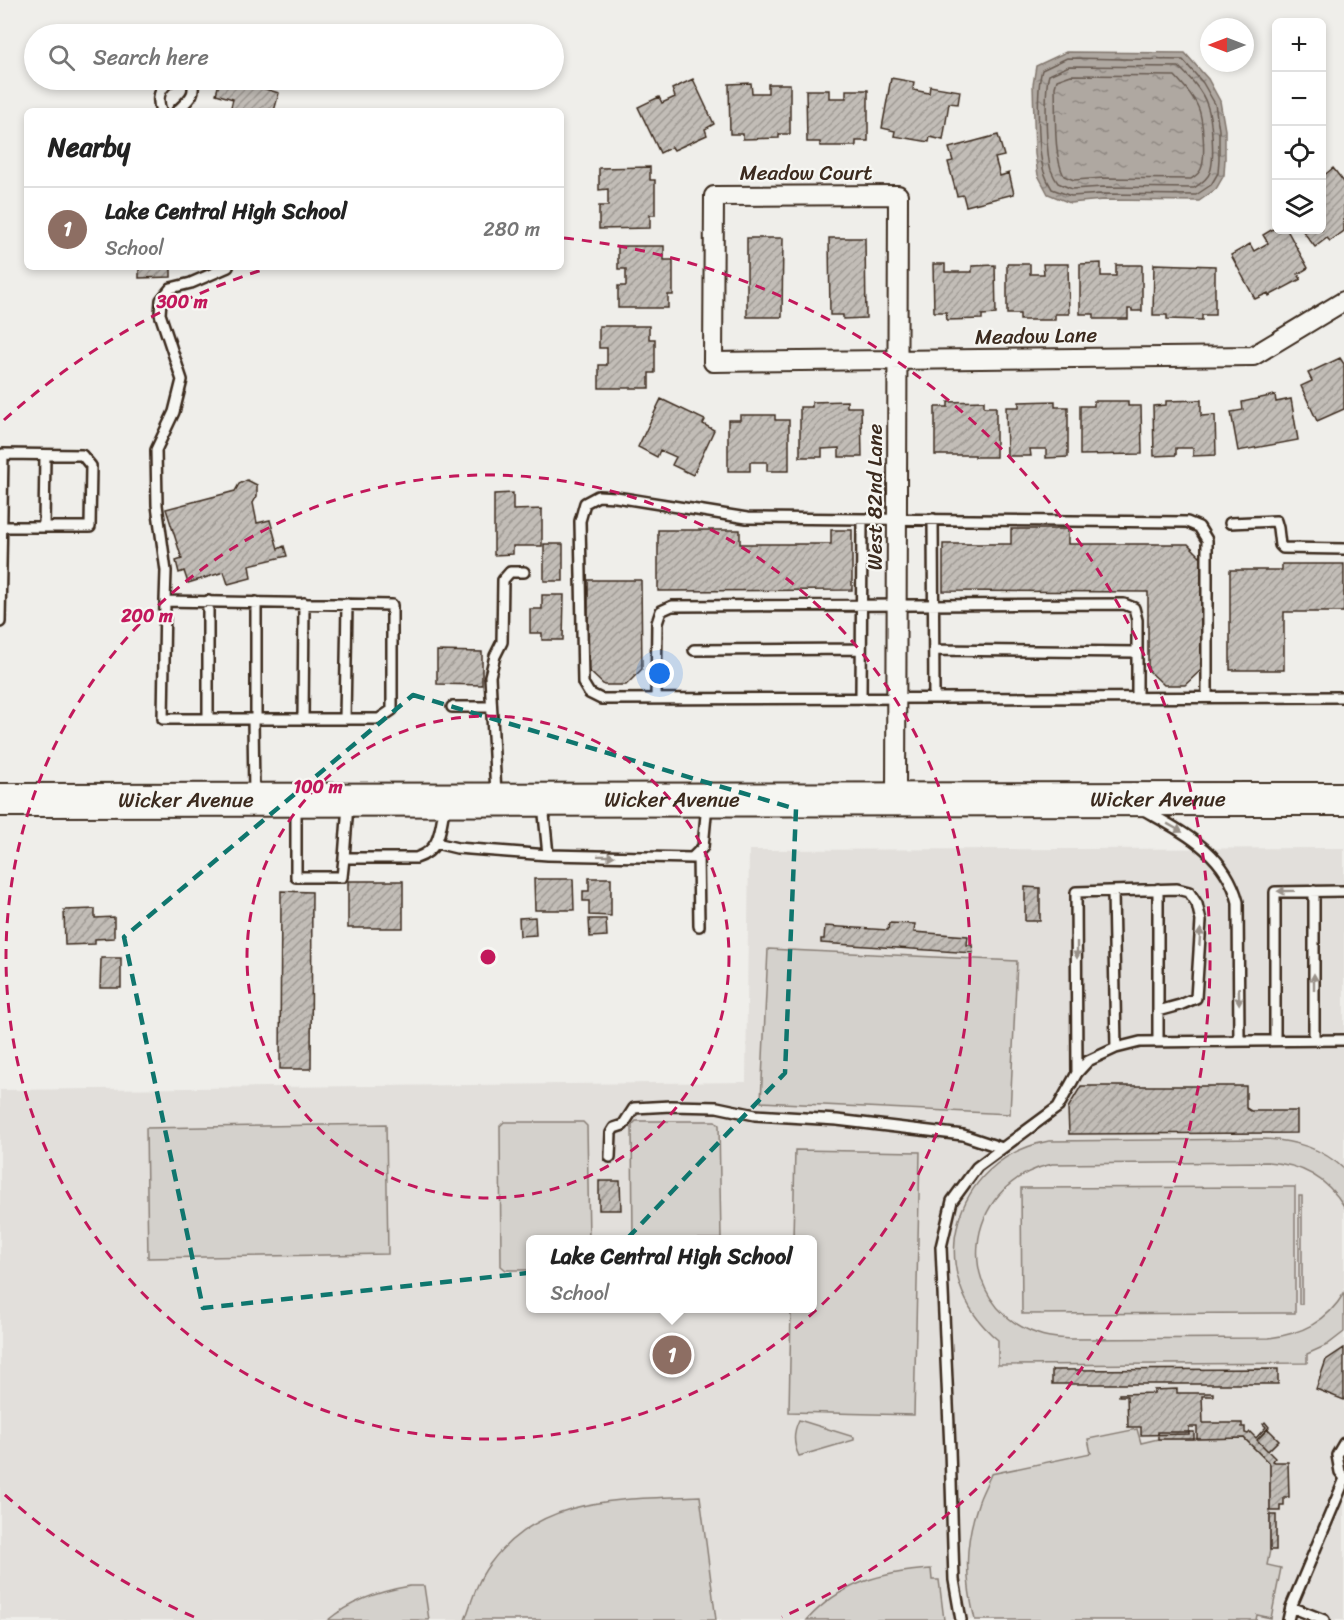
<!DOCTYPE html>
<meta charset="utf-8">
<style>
body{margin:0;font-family:Sriracha,sans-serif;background:#f2f2f2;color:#222}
.controls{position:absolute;right:18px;top:18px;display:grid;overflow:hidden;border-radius:9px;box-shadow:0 3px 9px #0003}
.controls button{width:54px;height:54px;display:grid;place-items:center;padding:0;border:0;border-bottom:2px solid #e0e0e0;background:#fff;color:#222;font:30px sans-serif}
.compass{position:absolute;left:1200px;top:18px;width:54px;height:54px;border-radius:50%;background:#fff;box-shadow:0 3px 9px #0003;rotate:270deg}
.you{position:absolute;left:660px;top:674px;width:21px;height:21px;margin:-15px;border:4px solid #fff;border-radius:50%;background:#1a73e8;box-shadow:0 0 0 9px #1a73e833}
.badge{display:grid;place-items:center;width:39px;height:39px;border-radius:50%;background:#1f6fb2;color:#fff;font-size:20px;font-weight:700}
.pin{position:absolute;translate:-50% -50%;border:3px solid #fff;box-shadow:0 2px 6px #0006}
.popup{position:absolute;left:526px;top:1235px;width:291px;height:78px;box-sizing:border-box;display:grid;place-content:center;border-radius:9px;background:#fff;filter:drop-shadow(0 2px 4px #0005);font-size:20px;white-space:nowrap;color:#767676}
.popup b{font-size:22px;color:#222}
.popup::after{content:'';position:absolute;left:50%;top:100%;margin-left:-12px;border:12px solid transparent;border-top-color:#fff}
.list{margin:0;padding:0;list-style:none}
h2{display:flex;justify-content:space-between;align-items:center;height:78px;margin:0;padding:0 24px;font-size:26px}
h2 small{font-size:20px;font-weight:400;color:#767676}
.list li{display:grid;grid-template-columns:39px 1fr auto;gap:18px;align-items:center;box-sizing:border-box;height:84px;padding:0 24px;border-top:2px solid #e0e0e0}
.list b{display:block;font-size:22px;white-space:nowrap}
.list p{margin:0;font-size:20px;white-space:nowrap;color:#767676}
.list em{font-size:20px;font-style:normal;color:#767676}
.icon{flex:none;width:33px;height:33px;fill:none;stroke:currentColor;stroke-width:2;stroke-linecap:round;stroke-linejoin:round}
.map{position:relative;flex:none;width:1344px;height:1620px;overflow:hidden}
.search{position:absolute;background:#fff;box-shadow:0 3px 9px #0003;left:24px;top:24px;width:540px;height:66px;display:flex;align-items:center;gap:15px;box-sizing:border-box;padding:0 21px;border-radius:33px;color:#767676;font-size:22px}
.panel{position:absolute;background:#fff;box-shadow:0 3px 9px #0003;left:24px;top:108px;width:540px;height:162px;border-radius:9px}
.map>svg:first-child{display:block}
.built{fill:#e2dfdb;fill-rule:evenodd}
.garden{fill:#d4d1cc;stroke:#887e75;stroke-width:1.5}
.water{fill:url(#water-ripples);stroke:#81766d;stroke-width:1.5}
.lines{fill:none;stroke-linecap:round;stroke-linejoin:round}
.shore{stroke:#695c52;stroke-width:1.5}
.building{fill:url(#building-hatch);stroke:#3b2a1e;stroke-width:1.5}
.service-casing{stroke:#3b2a1e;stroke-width:14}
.minor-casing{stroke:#3b2a1e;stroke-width:22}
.trunk-casing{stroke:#3b2a1e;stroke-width:36}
.service{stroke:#f6f6f2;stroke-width:9}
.minor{stroke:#f6f6f2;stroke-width:18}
.trunk{stroke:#f6f6f2;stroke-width:32}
.oneway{fill:#989088}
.marked{fill:none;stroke:#0f766e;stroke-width:4.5;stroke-dasharray:12 8;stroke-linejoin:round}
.ring{fill:none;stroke:#c2185b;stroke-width:3;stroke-dasharray:10 8}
.labels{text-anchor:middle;stroke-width:4.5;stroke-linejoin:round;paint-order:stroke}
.street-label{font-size:21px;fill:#3b2a1e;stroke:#f6f6f2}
.centre{fill:#c2185b;stroke:#f6f6f2;stroke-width:3}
.ring-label{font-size:18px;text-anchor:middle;font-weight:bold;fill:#c2185b;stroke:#f6f6f2;stroke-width:4.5;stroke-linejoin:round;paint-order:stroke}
</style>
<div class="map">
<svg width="1344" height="1620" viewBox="0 0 1344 1620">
<defs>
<pattern id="water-ripples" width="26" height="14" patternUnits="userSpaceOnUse" patternTransform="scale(1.5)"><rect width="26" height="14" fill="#afa8a1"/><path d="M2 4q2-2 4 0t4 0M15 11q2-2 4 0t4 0" fill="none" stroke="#908983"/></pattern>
<pattern id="building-hatch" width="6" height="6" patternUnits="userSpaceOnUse" patternTransform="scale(1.5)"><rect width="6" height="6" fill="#c2bdb7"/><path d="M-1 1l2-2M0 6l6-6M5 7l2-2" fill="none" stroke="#9f9a94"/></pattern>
</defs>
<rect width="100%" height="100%" fill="#efeeea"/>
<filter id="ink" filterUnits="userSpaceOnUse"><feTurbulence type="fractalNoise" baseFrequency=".0167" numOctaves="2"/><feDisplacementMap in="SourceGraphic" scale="12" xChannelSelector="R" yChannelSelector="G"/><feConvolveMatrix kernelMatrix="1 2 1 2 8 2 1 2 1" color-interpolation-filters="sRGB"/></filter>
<g filter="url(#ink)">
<!-- built -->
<path class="built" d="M1344,848V1620H0V1090L746,1082L749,850ZM531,1240H813V1308H531Z"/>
<!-- garden -->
<path class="garden" d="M768,949L1017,961L1010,1114L761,1102Z
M636,1121H715L719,1125L721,1239H633L632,1125Z
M504,1122H583L587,1126L589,1239L531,1240V1270H506L501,1266L500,1126Z
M386,1124L388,1254L148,1258L146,1128Z
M1266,1139C1296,1141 1322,1148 1344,1169V1206C1327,1178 1300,1164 1268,1162L1052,1164C961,1184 950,1304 1038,1334C1048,1338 1059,1338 1070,1339L1269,1338C1301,1334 1327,1322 1344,1293V1332L1327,1345L1307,1354V1363L998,1365V1340C921,1276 951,1159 1049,1141Z
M795,1150L920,1152L914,1415L789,1412L791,1309L813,1308V1240L793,1239Z
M1295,1187V1313L1022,1314L1021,1188Z
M1299,1196H1302V1304H1299Z
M799,1420L854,1437V1440L799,1456C793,1444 793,1432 799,1420Z
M1137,1429L1141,1443L1158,1439L1244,1438L1270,1464V1550L1267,1565L1281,1568L1271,1618L1257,1615L1256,1620H975C965,1580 964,1544 978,1504C981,1494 987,1484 991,1474L1091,1453L1088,1439Z
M700,1496L716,1620H465C472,1601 477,1581 489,1565C540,1494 622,1500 700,1496Z
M931,1569L932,1580H939L944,1620H807C840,1583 883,1572 931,1569Z
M410,1586H424L429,1620H328C352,1600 380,1591 410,1586Z"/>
<!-- water -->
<path class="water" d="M1066,52L1185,53L1208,79L1220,101L1225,130V159L1224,175L1216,189L1199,201L1103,200L1070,203L1048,194L1038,175L1035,154L1033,85L1036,66Z"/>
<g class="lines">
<!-- shore -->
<path class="shore" d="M1067,58L1183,60L1203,83L1215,104L1219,130V159L1218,173L1211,185L1196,195L1103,194L1071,196L1052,189C1049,184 1046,178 1044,172C1038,152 1036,90 1042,70Z
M1069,66L1179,67C1190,78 1202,90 1207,105C1212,118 1215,159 1210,172C1208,179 1200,184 1194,188L1103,187L1072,189L1058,183C1055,179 1053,175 1051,170C1046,153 1044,90 1049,75Z
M1071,75L1175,76C1184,86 1193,95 1198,107C1203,118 1206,158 1201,169C1199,174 1195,176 1191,179L1104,178L1074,180L1064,176C1053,156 1056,111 1055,87L1057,80Z"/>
</g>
<!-- building -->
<path class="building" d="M891,78L914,82L913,90L929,93L930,86L960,91L958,104L949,103L943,140L930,137L929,142L894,136L895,131L882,128Z
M693,79L714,124L705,129L707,135L674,150L672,147L660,153L638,107L659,97L662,103L675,97L672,89Z
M220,80H242L241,82L279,93L274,111H230L233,99L216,94Z
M751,83L752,93H768V84H790V134H779V138L743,139V134H730L729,84Z
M806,90H829V98H846V90H868V141H856V146H820V142H807Z
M998,135L1004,156L995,158L1000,176L1009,173L1014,194L966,206L963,195L957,196L948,162L953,161L949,148Z
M650,167V180H655V215H650V228L599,229V206H608V189L599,190V168Z
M1333,168L1344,182V231L1330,241L1327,238L1315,247L1302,230H1322V177Z
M1276,227V230H1287L1308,268L1298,274L1301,279L1269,296L1268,293L1255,299L1231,255L1250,244L1254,251L1268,243L1263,235Z
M747,238H783L782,317H747Z
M829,238H865L866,318L843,319V315H830Z
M618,246H664V260H673V295H668V308H618V286H626V269H618Z
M1101,263V276H1116V265H1142V311H1132V309H1128V319H1094V314H1080V264Z
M933,264H945V272H972V266L995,265L996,314L982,315V319L947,320L946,312H934Z
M1007,264H1030V274H1044L1043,264H1068L1069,314H1055V320H1020V314H1007Z
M1154,264L1215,266V315H1202V320L1167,319V315H1153Z
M139,267H171V277L139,278Z
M599,326H649V339H655V373H649V388H599V365H607V348H599Z
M1340,358L1344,364V409L1317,421L1301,386L1312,381L1308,373Z
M1275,395L1276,402L1291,399L1298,440L1238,451L1231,412L1243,410L1242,402Z
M661,399L705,420L703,424L714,430L693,475L672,465L676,457L660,450L657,457L638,447Z
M1201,400V416L1215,415L1216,455L1193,456V448H1176V455L1154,456L1153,406L1166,405V401Z
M847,401V407H861L862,457H839V448L822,449V457H800V407H812V402Z
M984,401V407H996V457H975V455H935V407H948V402Z
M1055,401V407H1068V457L1046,458V449H1030L1031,456H1007L1006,407H1019V402Z
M1094,401H1128V406H1141L1142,454L1080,455V406H1094Z
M740,415H775V420H789V471H767V462H750V471H728V420H740Z
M247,480L257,485V496L253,503L257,523L270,520L278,549L284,546L287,556L249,565L251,578L228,584L224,572L188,583L184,571L179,573L176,561L182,559L166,509L235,491L239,484Z
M513,493V510L542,509V546H513V554L494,555V494Z
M1011,529H1068V544H1188L1201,557V670L1185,685H1164L1148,670V592L943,591V544H1011Z
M658,530H740V544H831V530H852V590L658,591Z
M544,544H563V581H544Z
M1282,564H1344V612H1284V670H1230V570H1282Z
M588,580H641L642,669L626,685H604L588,670Z
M542,595H564L563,640H542V633H530V609H542Z
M437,651L482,652V685L437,684Z
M589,878H611V916L589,915V901H583V891H589Z
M534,879H573L574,910H535Z
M348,881H403V928H348Z
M1025,887L1040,888V921H1025Z
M281,891L312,892L311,1069H280Z
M95,909V918L114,917V938L95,939V944L65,945L64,910Z
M535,917L536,935L520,936L519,918Z
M589,919H606L607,936L590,937Z
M889,923L915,924L914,932L968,936L967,945H972L973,953L821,943V939H824L825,926L888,930Z
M101,958H121V988H100Z
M1081,1086H1246V1108L1251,1111H1297V1133L1069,1134L1068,1108Z
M599,1181H620L621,1210H599Z
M1344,1348V1400L1316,1389L1326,1360Z
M1278,1369V1384H1052V1370Z
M1177,1389V1393H1213V1396H1202L1203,1423H1242V1427H1245V1433L1248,1434L1250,1432L1256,1438L1266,1427L1263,1424L1265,1422L1269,1427L1257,1440L1275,1458L1273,1461L1275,1462H1288L1289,1497H1284V1505H1280V1511H1270V1464L1244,1438L1197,1439V1427H1189V1434L1141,1435V1427H1128L1127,1396H1119V1394L1154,1393V1390Z
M1268,1429L1279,1440L1268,1451L1257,1440Z
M1158,1432H1194V1439H1158Z
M1270,1515H1276V1550H1270Z"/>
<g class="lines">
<defs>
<path id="service" d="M161,111C156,97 160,87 172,80
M177,111C187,101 198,94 191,80
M933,519L934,698
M1230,523L1276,521L1278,528L1280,545L1283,548L1344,549
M0,527H90L91,466L82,455L3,454L0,622
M44,527L45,455
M165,601L166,571L157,505L156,450L174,412L182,380L160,314L161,300L171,288L191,283L228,267
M256,602V719
M694,650L861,649
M934,650L1137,652
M1207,697V540L1199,527L1187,522L747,518L616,497L598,496L585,503L580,521L583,683L589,693L601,699L1344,697
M861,698L862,519
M656,699L657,623L661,611L672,606L1124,604L1134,608L1137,620V698
M452,707H491
M208,719V601
M253,719H379L392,710V605L165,601L163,719H253L254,794
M303,719L304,603
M345,719L347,604
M496,794L490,676L495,656L502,642L503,580L510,572H524
M543,804L548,855
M296,805V877H342L344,858
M348,805L344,858H416C442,850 440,827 445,804
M1142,809C1184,833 1225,852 1238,902L1239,1040
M436,843L457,848L548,855L692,858L703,847L707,804
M698,852L699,926
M1158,889V1041
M1113,891L1116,1048
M1314,891V1040
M1275,1040V892L1344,891
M1077,1073L1076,892L1177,889L1189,892L1197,904L1201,921L1196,998L1180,1005L1158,1011
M610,1157L611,1133L614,1128L623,1125L634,1108L671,1106L717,1107L755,1115L837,1120L963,1135L1002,1148
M1344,1443L1337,1455L1340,1472L1344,1477
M1291,1607L1324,1620
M961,1620L954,1580L950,1449L941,1247L952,1201L977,1167L1058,1107L1077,1073L1088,1061L1116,1048L1140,1042L1344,1040
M1288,1620L1291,1607L1344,1481"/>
<path id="minor" d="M896,799L898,195L714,196L713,362L1253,356L1344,301"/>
<g id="trunk">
<path id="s1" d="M0,800L1344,799"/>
</g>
</defs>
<!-- service casing -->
<use href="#service" class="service-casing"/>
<!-- minor casing -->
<use href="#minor" class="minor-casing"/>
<!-- trunk casing -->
<use href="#trunk" class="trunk-casing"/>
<!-- service -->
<use href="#service" class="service"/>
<!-- minor -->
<use href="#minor" class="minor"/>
<!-- trunk -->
<use href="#trunk" class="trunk"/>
</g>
<!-- one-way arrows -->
<defs><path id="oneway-solid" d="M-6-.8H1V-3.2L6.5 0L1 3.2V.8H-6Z" transform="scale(1.5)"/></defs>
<g class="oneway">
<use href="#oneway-solid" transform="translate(1175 828) rotate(29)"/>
<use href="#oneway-solid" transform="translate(606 856) rotate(1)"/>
<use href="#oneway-solid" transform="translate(1286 891) rotate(179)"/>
<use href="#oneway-solid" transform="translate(1200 937) rotate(-86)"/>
<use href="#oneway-solid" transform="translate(1077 950) rotate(90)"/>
<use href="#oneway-solid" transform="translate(1314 982) rotate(-90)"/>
<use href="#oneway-solid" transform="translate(1239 996) rotate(89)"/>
</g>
</g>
<!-- marked area -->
<path class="marked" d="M413,695L796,809L785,1073L602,1265L203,1308L124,937Z"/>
<!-- distance rings -->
<g class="ring">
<circle cx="488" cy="957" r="241"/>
<circle cx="488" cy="957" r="482"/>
<path d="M194 1617A723 723 0 0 1 4 1494M4 420A723 723 0 0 1 271 267M564 238A723 723 0 0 1 782 1617"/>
</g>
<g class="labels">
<!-- street labels -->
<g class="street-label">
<text x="806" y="180">Meadow Court</text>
<text transform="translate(1036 336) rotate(-1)" y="7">Meadow Lane</text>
<text transform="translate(875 497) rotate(-90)" y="7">West 82nd Lane</text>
<text dy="7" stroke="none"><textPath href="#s1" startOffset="186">Wicker Avenue</textPath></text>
<text dy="7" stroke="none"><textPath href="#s1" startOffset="672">Wicker Avenue</textPath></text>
<text dy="7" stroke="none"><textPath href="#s1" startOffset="1158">Wicker Avenue</textPath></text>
</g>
</g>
<circle cx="488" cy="957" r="9" class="centre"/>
<g class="ring-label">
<text x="182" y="308">300 m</text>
<text x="147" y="622">200 m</text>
<text x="318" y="793">100 m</text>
</g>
</svg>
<div class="controls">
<button>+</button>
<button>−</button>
<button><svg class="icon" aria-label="locate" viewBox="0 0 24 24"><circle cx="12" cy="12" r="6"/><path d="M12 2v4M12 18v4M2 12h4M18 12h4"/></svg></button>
<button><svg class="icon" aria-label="layers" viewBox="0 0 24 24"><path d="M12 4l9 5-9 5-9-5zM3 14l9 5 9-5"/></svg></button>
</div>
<svg class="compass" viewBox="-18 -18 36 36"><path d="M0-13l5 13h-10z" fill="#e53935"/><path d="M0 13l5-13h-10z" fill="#767676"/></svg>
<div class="you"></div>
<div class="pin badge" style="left:672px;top:1355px;background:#8d6e63">1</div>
<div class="popup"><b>Lake Central High School</b>School</div>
<div class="search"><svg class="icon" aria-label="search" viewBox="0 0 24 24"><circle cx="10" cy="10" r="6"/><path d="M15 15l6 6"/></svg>Search here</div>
<section class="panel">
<h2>Nearby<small></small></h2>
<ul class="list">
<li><span class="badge" style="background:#8d6e63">1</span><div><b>Lake Central High School</b><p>School</p></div><em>280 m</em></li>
</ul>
</section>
</div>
